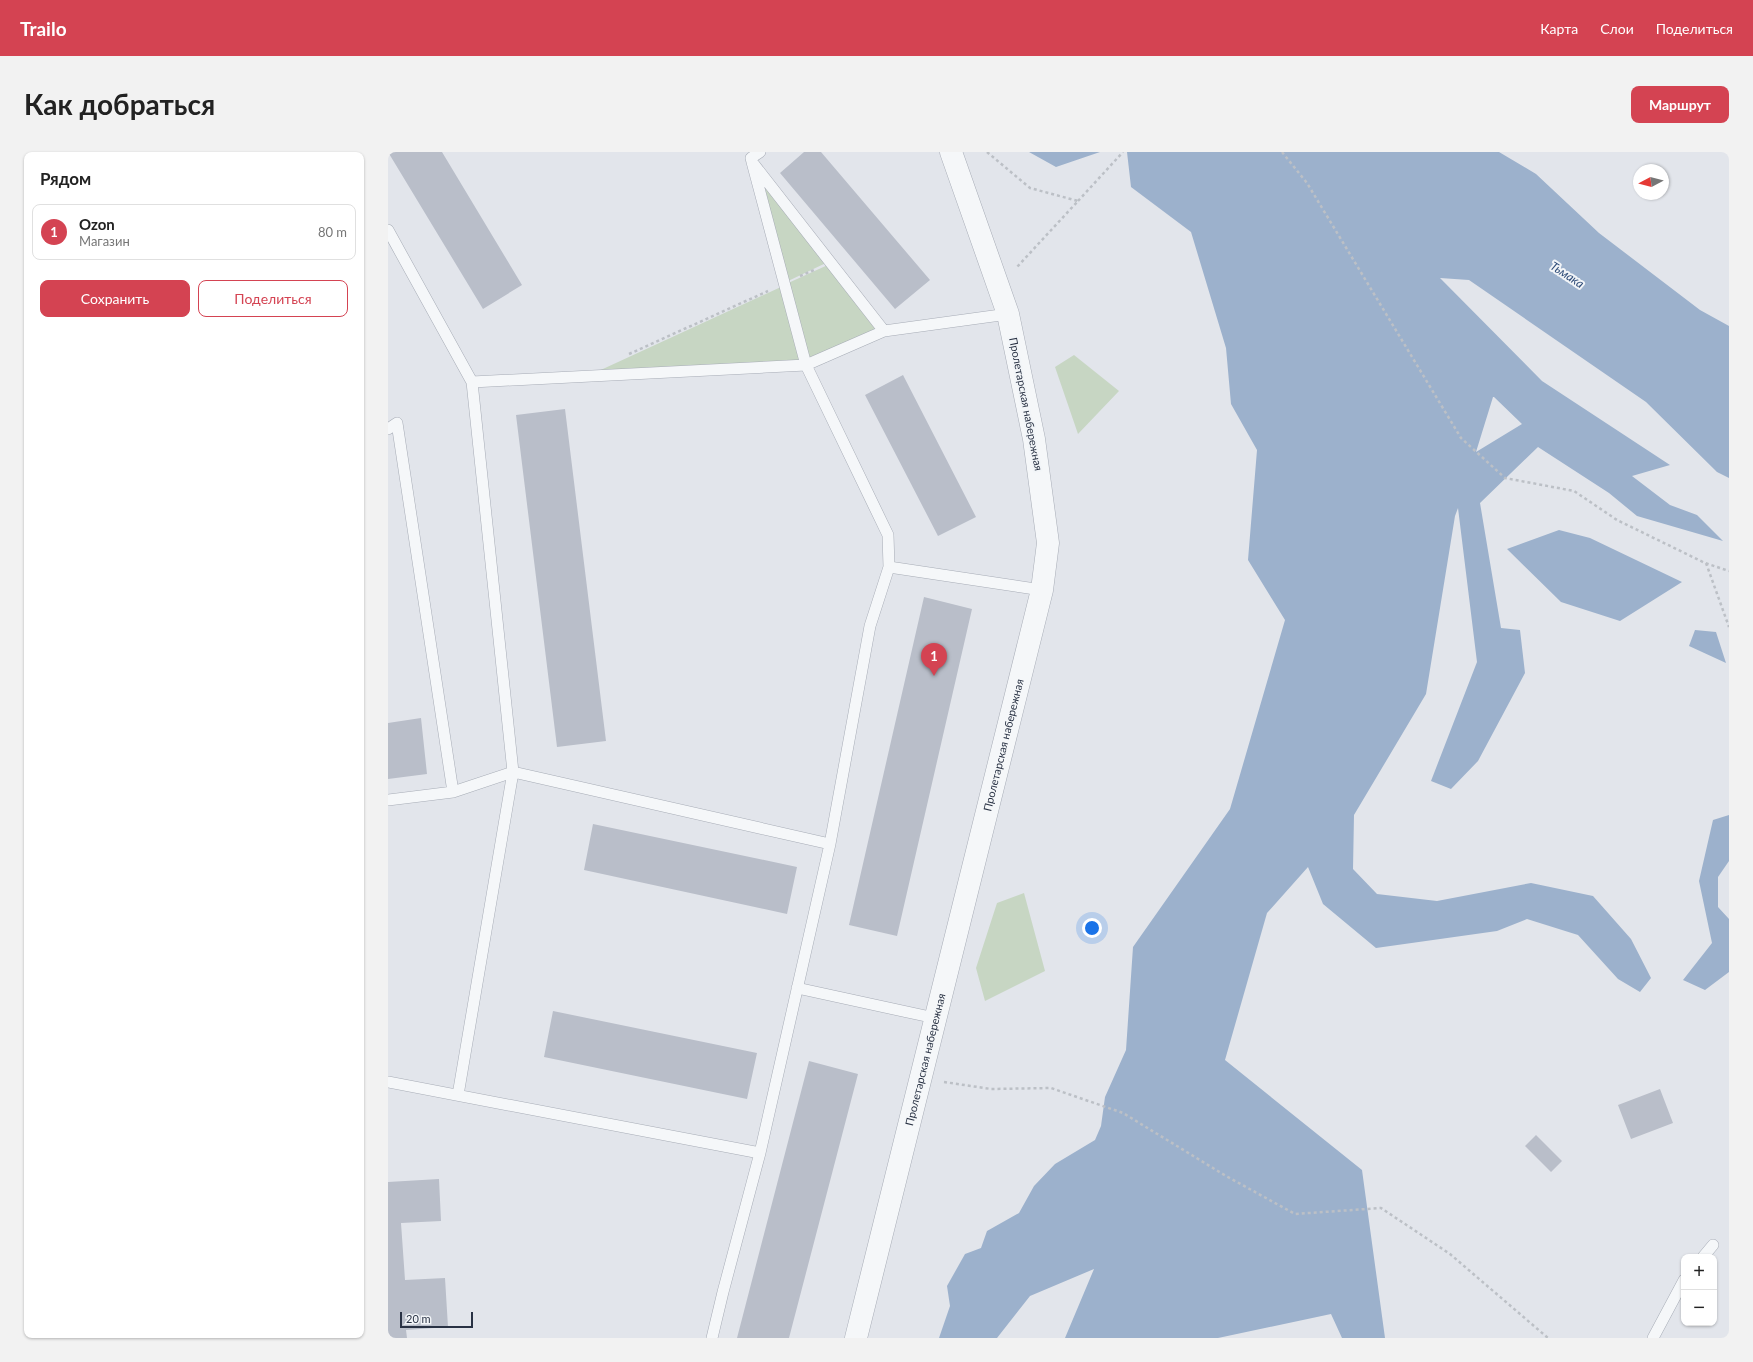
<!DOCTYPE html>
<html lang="ru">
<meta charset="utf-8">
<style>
body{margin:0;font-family:Lato,sans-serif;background:#f2f2f2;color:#222}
.controls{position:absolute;right:12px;bottom:12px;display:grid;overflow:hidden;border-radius:8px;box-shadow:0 1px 3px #0004}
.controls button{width:36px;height:36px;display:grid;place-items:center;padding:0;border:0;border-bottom:1px solid #e0e0e0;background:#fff;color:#222;font:20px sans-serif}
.compass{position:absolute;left:1245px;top:12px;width:36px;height:36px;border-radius:50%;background:#fff;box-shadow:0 1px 3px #0004;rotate:263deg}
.scale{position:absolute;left:12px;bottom:10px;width:73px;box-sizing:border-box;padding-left:4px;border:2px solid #293244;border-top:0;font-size:11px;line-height:14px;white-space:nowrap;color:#293244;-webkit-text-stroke:3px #f2f5f8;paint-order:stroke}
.you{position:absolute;left:704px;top:776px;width:14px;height:14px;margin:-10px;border:3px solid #fff;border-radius:50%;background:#1a73e8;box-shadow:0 0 0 6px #1a73e833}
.badge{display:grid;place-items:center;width:26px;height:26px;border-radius:50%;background:#d44352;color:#fff;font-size:13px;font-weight:700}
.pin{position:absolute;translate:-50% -33px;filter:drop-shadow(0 1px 2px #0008)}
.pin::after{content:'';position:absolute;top:21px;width:14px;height:12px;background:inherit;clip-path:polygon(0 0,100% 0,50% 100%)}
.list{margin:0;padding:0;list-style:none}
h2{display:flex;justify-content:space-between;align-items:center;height:52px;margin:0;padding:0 16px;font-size:17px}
h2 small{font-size:13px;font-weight:400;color:#767676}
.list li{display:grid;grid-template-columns:26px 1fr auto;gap:12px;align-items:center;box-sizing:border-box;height:56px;margin:0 8px 8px;padding:0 8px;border:1px solid #e0e0e0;border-radius:8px}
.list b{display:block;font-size:15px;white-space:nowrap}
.list p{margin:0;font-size:13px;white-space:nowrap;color:#767676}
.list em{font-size:13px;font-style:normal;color:#767676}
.actions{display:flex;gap:8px;padding:12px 16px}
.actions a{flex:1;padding:9px 0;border:1px solid #d44352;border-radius:8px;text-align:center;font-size:14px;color:#d44352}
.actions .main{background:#d44352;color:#fff}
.map{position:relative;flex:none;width:1341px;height:1186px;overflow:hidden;border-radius:8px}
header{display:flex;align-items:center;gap:24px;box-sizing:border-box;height:56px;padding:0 20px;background:#d44352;color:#fff}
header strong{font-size:19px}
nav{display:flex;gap:22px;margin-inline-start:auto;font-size:14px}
.intro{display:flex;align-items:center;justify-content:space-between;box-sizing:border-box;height:96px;padding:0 24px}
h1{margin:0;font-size:28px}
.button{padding:10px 18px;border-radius:8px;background:#d44352;color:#fff;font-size:14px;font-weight:700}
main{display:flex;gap:24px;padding:0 24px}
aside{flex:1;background:#fff;border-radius:8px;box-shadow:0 1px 3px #0004}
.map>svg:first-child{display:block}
.green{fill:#c7d6c3}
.water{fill:#9cb1cc;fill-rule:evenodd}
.building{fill:#b9bec9}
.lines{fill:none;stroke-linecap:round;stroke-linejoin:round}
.lane-casing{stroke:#a7acb6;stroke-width:12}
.street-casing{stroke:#a7acb6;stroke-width:23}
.path{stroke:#bcc0c6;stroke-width:2.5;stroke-dasharray:3 3;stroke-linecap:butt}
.lane{stroke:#f5f7f9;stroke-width:11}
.street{stroke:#f5f7f9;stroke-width:22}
.labels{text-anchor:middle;stroke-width:4;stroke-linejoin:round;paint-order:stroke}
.street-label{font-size:11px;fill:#293244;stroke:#f2f5f8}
.water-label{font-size:12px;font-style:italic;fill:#314e7a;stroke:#f2f5f8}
</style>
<header>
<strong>Trailo</strong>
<nav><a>Карта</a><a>Слои</a><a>Поделиться</a></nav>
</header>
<div class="intro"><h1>Как добраться</h1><a class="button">Маршрут</a></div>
<main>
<aside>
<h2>Рядом<small></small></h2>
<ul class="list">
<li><span class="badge">1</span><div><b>Ozon</b><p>Магазин</p></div><em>80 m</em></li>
</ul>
<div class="actions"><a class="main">Сохранить</a><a>Поделиться</a></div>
</aside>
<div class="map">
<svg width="1341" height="1186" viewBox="0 0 1341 1186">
<rect width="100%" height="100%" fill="#e2e5eb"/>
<!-- green -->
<path class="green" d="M370,22L440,110L398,130Z
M442,112L495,179L419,211L398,132Z
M395,134L416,211L204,222Z
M686,203L731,239L690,282L667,215Z
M636,741L657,819L597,849L588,816L609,751Z"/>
<!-- water -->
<path class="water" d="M641,0H712L668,15Z
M739,0H1111L1148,22L1211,81L1312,158L1341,174V326L1329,320L1258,250L1081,128L1052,126L1154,229L1282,313L1244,324L1282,353L1309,363L1335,389L1249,364L1221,341L1150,295L1092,351L1113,476L1132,478L1137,521L1090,609L1063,637L1043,629L1089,510L1070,356L1067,364L1038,542L966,663L965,717L989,742L1049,749L1143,731L1205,744L1243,787L1263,826L1252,840L1230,827L1190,783L1139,767L1109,779L988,796L935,752L920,715L879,761L837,908L974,1018L997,1186H954L943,1162L830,1186H677L706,1117L642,1144L609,1186H551L562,1154L559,1134L577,1102L593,1096L599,1079L631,1061L646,1034L667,1012L707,988L713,974L717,945L738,898L745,795L842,657L897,468L860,408L869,298L843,252L838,196L803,80L743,35ZM1106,245L1134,272L1088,300L1105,245Z
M1171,378L1202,386L1294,430L1232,469L1173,450L1119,397Z
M1307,478L1328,480L1338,511L1301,494Z
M1341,663V709L1330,725V755L1341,767V820L1317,838L1295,828L1324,791L1311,729L1325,668Z"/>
<!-- building -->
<path class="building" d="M0,0H54L134,133L95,157Z
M416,0H433L542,128L507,157L392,21Z
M515,223L588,365L550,384L477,243Z
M177,257L218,589L169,595L128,263Z
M536,445L584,457L509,784L461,773Z
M33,566L39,622L0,627V571Z
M205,672L409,715L399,762L196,718Z
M165,859L369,901L359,947L156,905Z
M421,909L470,922L401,1186H349Z
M1272,937L1285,971L1243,987L1230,953Z
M1148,983L1174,1009L1163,1020L1137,994Z
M51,1027L53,1069L13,1071L17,1128L57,1126L60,1175L18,1178L19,1186H0V1030Z"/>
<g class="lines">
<defs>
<path id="lane" d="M372,0L363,6L364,10L496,179
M0,78L84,230
M0,277L9,271L65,640
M501,415L654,438
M0,648L65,640L125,620L70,943
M442,692L125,620L84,230L418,213L496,179L620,162
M409,836L547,866
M0,930L372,1001
M1315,1105L1325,1093
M324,1186L335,1140L372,1001L442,692L482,474L501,415L500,383L418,213L364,10
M1265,1186L1296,1128"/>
<g id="street">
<path id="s1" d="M468,1186L654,438L660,391L646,287L620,162L563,0"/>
</g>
</defs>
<!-- lane casing -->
<use href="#lane" class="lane-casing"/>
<!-- street casing -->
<use href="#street" class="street-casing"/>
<!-- path -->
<path class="path" d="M599,0L642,36L690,49L629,115
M894,0L919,31L1073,286L1117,326L1186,339L1229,368L1317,411L1341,419
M690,49L735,0
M412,124L426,118
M241,202L380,139
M1318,411L1341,475
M556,930L603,937L663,936L735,961L838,1024L907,1062L993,1056L1062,1102L1160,1186"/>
<!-- lane -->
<use href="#lane" class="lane"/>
<!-- street -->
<use href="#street" class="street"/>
</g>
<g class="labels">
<!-- street labels -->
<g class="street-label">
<text transform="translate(638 252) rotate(79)" y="4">Пролетарская набережная</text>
<text dy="4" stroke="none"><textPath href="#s1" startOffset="611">Пролетарская набережная</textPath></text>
<text dy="4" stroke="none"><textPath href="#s1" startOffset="287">Пролетарская набережная</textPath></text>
</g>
<!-- water labels -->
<g class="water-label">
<text transform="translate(1179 123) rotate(33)" y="4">Тьмака</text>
</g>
</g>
</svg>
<div class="controls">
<button>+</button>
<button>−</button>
</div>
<svg class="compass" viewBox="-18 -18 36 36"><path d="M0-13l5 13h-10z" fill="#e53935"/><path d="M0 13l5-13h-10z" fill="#767676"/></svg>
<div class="scale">20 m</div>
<div class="you"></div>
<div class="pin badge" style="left:546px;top:524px">1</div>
</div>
</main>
